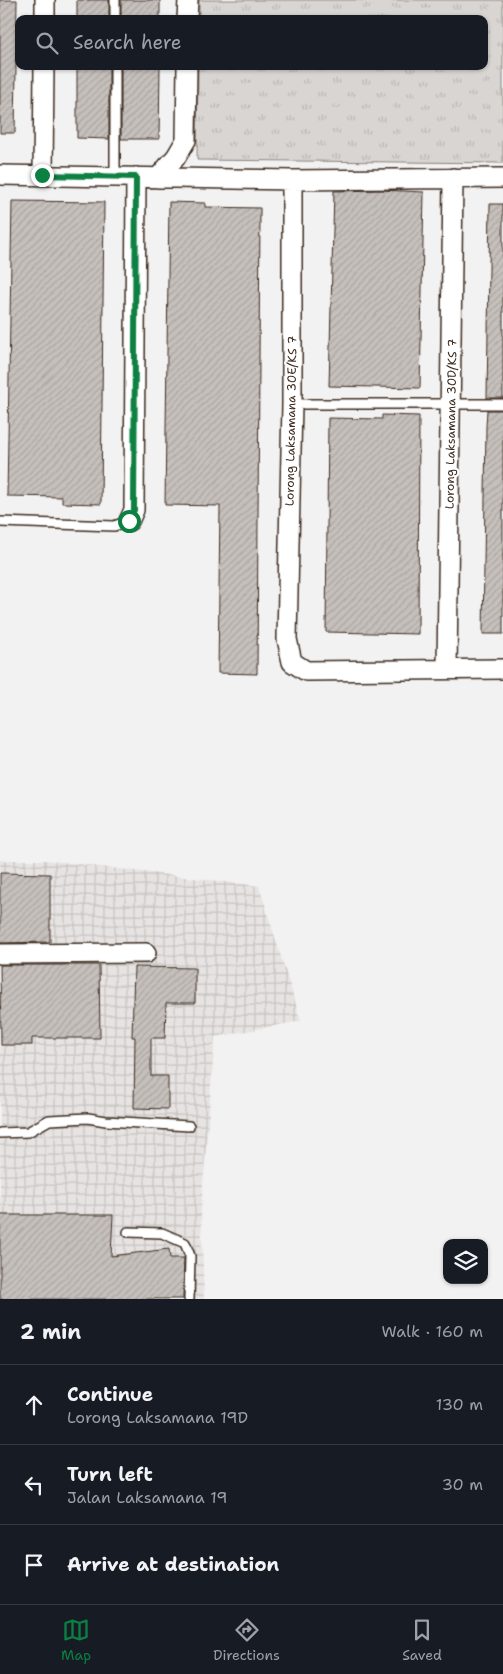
<!DOCTYPE html>
<meta charset="utf-8">
<style>
body{margin:0;font-family:"Shantell Sans",sans-serif;background:#242831;color:#f1f3f6}
.controls{position:absolute;right:15px;bottom:15px;display:grid;overflow:hidden;border-radius:10px;box-shadow:0 1px 4px #0004}
.controls button{width:45px;height:45px;display:grid;place-items:center;padding:0;border:0;border-bottom:1px solid #363941;background:#171b24;color:#f1f3f6;font:25px sans-serif}
.stop{position:absolute;width:15px;height:15px;margin:-11px;border:4px solid #0b8043;border-radius:50%;background:#fff}
.stop.end{background:#0b8043;border-color:#fff;box-shadow:0 1px 5px #0008}
.list{margin:0;padding:0;list-style:none}
h2{display:flex;justify-content:space-between;align-items:center;height:65px;margin:0;padding:0 20px;font-size:21px}
h2 small{font-size:16px;font-weight:400;color:#9ea1a6}
.list li{display:grid;grid-template-columns:32px 1fr auto;gap:15px;align-items:center;box-sizing:border-box;height:80px;padding:0 20px;border-top:1px solid #363941}
.list b{display:block;font-size:19px;white-space:nowrap}
.list p{margin:0;font-size:16px;white-space:nowrap;color:#9ea1a6}
.list em{font-size:16px;font-style:normal;color:#9ea1a6}
.icon{flex:none;width:28px;height:28px;fill:none;stroke:currentColor;stroke-width:2;stroke-linecap:round;stroke-linejoin:round}
.map{position:relative;flex:none;width:503px;height:1299px;overflow:hidden}
.search{position:absolute;background:#171b24;box-shadow:0 1px 4px #0004;left:15px;right:15px;top:15px;height:55px;display:flex;align-items:center;gap:12px;box-sizing:border-box;padding:0 18px;border-radius:10px;color:#9ea1a6;font-size:19px}
.sheet{height:305px;background:#171b24}
nav{display:flex;justify-content:space-around;align-items:center;box-sizing:border-box;height:70px;border-top:1px solid #363941;background:#171b24;font-size:14px;color:#9ea1a6}
nav a{display:grid;justify-items:center;gap:2px}
nav .on{color:#0b8043}
.map>svg:first-child{display:block}
.industrial{fill:url(#industrial-grid)}
.grass{fill:url(#grass-tufts);stroke:#8a8078}
.building{fill:url(#building-hatch);stroke:#3b2a1e}
.lines{fill:none;stroke-linecap:round;stroke-linejoin:round}
.service-casing{stroke:#3b2a1e;stroke-width:12}
.minor-casing{stroke:#3b2a1e;stroke-width:22}
.service{stroke:#fff;stroke-width:9}
.minor{stroke:#fff;stroke-width:19}
.route{stroke:#0b8043;stroke-width:6}
.labels{text-anchor:middle;stroke-width:4.5;stroke-linejoin:round;paint-order:stroke}
.street-label{font-size:12px;fill:#3b2a1e;stroke:#fff}
</style>
<div class="map">
<svg width="503" height="1299" viewBox="0 0 503 1299">
<defs>
<pattern id="industrial-grid" width="8" height="8" patternUnits="userSpaceOnUse" patternTransform="scale(1.25)"><rect width="8" height="8" fill="#e6e3e2"/><path d="M0 4h8M4 0v8" fill="none" stroke="#c6c3c1"/></pattern>
<pattern id="grass-tufts" width="24" height="20" patternUnits="userSpaceOnUse" patternTransform="scale(1.25)"><rect width="24" height="20" fill="#d8d5d2"/><path d="M3 7l-1-3M5 7V3M7 7l1-3M15 17l-1-3M17 17v-4M19 17l1-3" fill="none" stroke="#bab7b4"/></pattern>
<pattern id="building-hatch" width="6" height="6" patternUnits="userSpaceOnUse" patternTransform="scale(1.25)"><rect width="6" height="6" fill="#c6c0bd"/><path d="M-1 1l2-2M0 6l6-6M5 7l2-2" fill="none" stroke="#aba5a2"/></pattern>
</defs>
<rect width="100%" height="100%" fill="#f3f2f2"/>
<filter id="ink" filterUnits="userSpaceOnUse"><feTurbulence type="fractalNoise" baseFrequency=".02" numOctaves="2"/><feDisplacementMap in="SourceGraphic" scale="10" xChannelSelector="R" yChannelSelector="G"/><feConvolveMatrix kernelMatrix="1 2 1 2 8 2 1 2 1" color-interpolation-filters="sRGB"/></filter>
<g filter="url(#ink)">
<!-- industrial -->
<path class="industrial" d="M0,860H45L259,886L301,1021L215,1037L201,1209L204,1299H0Z"/>
<!-- grass -->
<path class="grass" d="M199,0H503V163L197,160L198,66H484V19H199Z"/>
<!-- building -->
<path class="building" d="M0,0H17L15,133H0Z
M77,0H109V19H77Z
M121,0H160V19H121Z
M77,66H109V139L77,138Z
M121,66H160L159,139H121Z
M381,190L424,192L420,388L329,386L334,191Z
M12,201L104,202L101,504L62,503V497L7,496Z
M169,202L205,203V207L260,208L257,674L218,673L220,506L165,505Z
M490,204H503V398H487Z
M487,410H503V634H483L486,427Z
M382,415L419,416L418,634L326,632L328,418L382,419Z
M0,873L50,874V942L0,943Z
M0,965H99L100,1038H32V1045H1Z
M134,967L195,968V1003H166L165,1038H151V1076H168V1109L134,1108L135,1037H132Z
M0,1215H113L111,1256L169,1249L170,1258H184L183,1299H0Z"/>
<g class="lines">
<defs>
<path id="service" d="M115,0V19
M115,177V66
M292,404H503
M0,522L114,526L129,521
M0,1133L28,1132L49,1120L88,1118L106,1121L189,1126
M128,1232L162,1233L185,1243L190,1256L189,1299"/>
<path id="minor" d="M45,19V0
M187,19L188,0
M0,175L292,180L503,178
M43,175L44,66
M158,178L176,157L186,140L187,66
M292,180V404L287,639L292,662L306,671L503,669
M129,521L134,510L136,177
M447,669L453,178
M0,954L146,953"/>
</defs>
<!-- service casing -->
<use href="#service" class="service-casing"/>
<!-- minor casing -->
<use href="#minor" class="minor-casing"/>
<!-- service -->
<use href="#service" class="service"/>
<!-- minor -->
<use href="#minor" class="minor"/>
</g>
</g>
<g class="lines" filter="url(#ink)">
<!-- route -->
<path class="route" d="M42,175L136,177L134,510L129,521"/>
</g>
<g class="labels">
<!-- street labels -->
<g class="street-label">
<text transform="translate(291 421) rotate(-89)" y="4">Lorong Laksamana 30E/KS 7</text>
<text transform="translate(451 424) rotate(-89)" y="4">Lorong Laksamana 30D/KS 7</text>
</g>
</g>
</svg>
<div class="controls">
<button><svg class="icon" aria-label="layers" viewBox="0 0 24 24"><path d="M12 4l9 5-9 5-9-5zM3 14l9 5 9-5"/></svg></button>
</div>
<div class="stop" style="left:129px;top:521px"></div>
<div class="stop end" style="left:42px;top:175px"></div>
<div class="search"><svg class="icon" aria-label="search" viewBox="0 0 24 24"><circle cx="10" cy="10" r="6"/><path d="M15 15l6 6"/></svg>Search here</div>
</div>
<section class="sheet">
<h2>2 min<small>Walk · 160 m</small></h2>
<ul class="list">
<li><svg class="icon" aria-label="ahead" viewBox="0 0 24 24"><path d="M12 20V5M6 11l6-6 6 6"/></svg><div><b>Continue</b><p>Lorong Laksamana 19D</p></div><em>130 m</em></li>
<li><svg class="icon" aria-label="left" viewBox="0 0 24 24"><path d="M17 20v-9H6M10 6l-5 5 5 5"/></svg><div><b>Turn left</b><p>Jalan Laksamana 19</p></div><em>30 m</em></li>
<li><svg class="icon" aria-label="arrive" viewBox="0 0 24 24"><path d="M6 21V4h12l-3 4 3 4H6"/></svg><div><b>Arrive at destination</b></div></li>
</ul>
</section>
<nav>
<a class="on"><svg class="icon" aria-label="map" viewBox="0 0 24 24"><path d="M3 6l6-2 6 2 6-2v14l-6 2-6-2-6 2zM9 4v14M15 6v14"/></svg>Map</a>
<a><svg class="icon" aria-label="directions" viewBox="0 0 24 24"><path d="M12 3l9 9-9 9-9-9zM9 14v-3h6M13 9l2 2-2 2"/></svg>Directions</a>
<a><svg class="icon" aria-label="saved" viewBox="0 0 24 24"><path d="M7 4h10v16l-5-4-5 4z"/></svg>Saved</a>
</nav>
